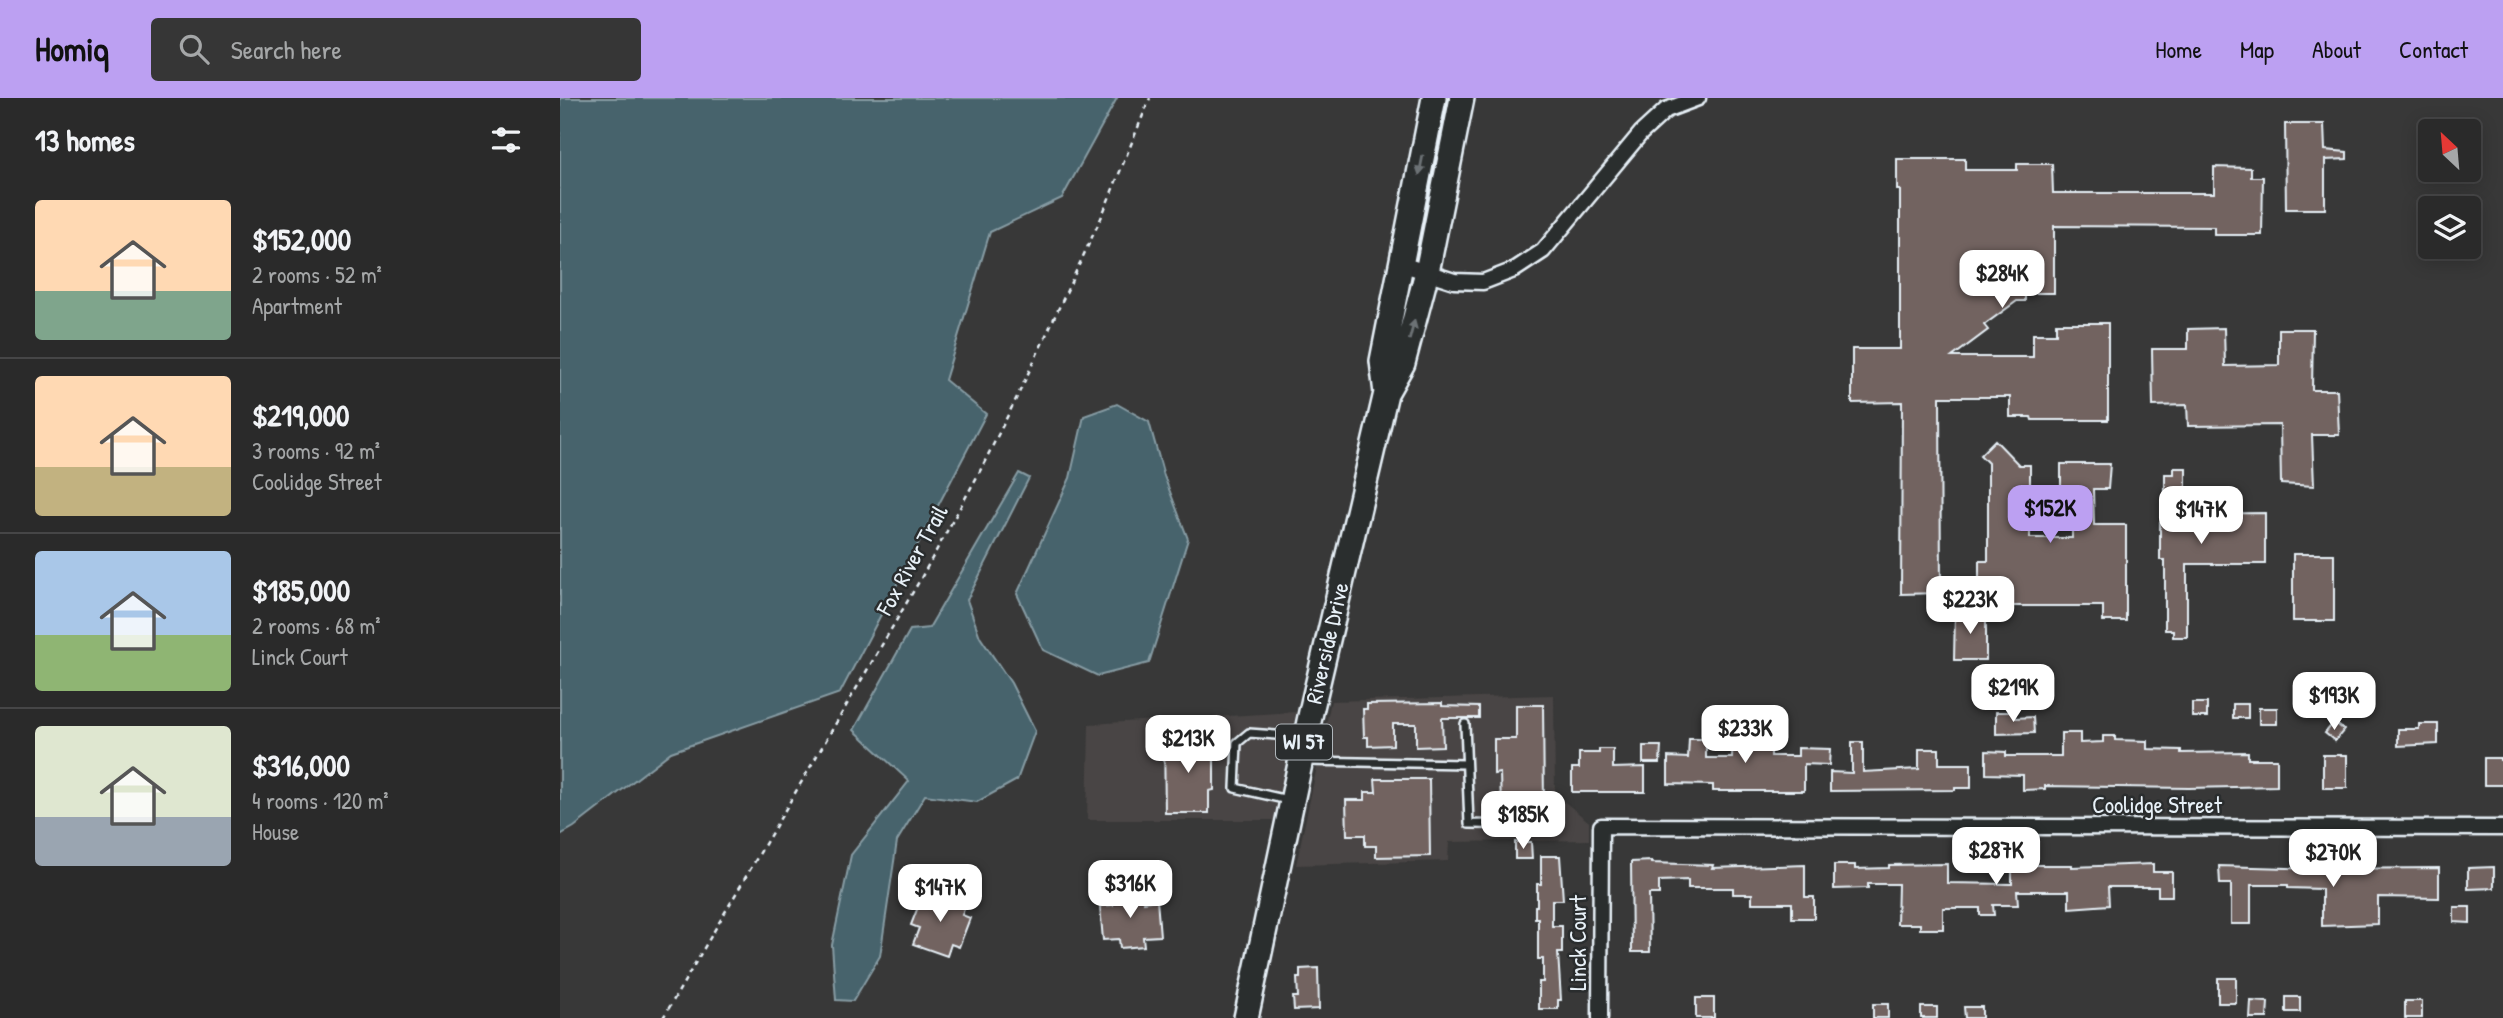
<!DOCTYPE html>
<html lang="en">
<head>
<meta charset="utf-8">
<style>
	body { margin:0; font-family:"Patrick Hand",sans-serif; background:#363636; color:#f1f3f6; height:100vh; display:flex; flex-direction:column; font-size:26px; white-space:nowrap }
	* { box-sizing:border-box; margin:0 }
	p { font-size:23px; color:#a5a7a8 }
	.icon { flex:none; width:38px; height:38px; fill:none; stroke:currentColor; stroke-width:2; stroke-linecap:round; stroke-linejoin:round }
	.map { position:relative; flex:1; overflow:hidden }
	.panel { display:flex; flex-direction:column; background:#2a2a2a; width:560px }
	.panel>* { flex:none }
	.needle { width:46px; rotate:334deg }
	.buttons { position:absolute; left:1858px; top:21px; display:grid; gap:14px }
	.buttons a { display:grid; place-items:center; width:63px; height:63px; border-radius:7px; background:#2a2a2a; box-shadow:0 4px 18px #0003,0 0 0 2px #464647; font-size:35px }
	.price { position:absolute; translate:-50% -60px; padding:0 16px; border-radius:14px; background:#fff; color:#222; font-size:23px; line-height:46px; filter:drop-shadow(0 2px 4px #0008) }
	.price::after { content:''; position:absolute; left:50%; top:42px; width:21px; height:16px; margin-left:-10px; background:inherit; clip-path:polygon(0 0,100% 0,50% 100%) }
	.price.active { background:#bca0f2; color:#111 }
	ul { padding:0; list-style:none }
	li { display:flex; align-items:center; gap:21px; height:175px; padding:0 35px }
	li+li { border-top:2px solid #464647 }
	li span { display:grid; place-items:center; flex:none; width:196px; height:140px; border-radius:7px; color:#555 }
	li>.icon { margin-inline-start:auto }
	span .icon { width:84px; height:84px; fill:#fffc; stroke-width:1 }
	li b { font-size:30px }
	h2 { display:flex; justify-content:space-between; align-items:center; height:84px; padding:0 35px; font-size:30px }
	header { display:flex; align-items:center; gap:42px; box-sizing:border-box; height:98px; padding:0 35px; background:#bca0f2; color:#111 }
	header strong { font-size:33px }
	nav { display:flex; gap:38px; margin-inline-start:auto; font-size:24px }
	.search { width:490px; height:63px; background:#363636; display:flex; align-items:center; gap:18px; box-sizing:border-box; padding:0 24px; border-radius:7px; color:#a5a7a8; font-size:26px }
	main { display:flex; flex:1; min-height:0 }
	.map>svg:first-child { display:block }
	.built { fill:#494544 }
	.water { fill:#47636c; stroke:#879ca4; stroke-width:2 }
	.building { fill:#726460; stroke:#e8f1f8; stroke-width:2 }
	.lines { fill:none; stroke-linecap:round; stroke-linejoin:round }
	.service-casing { stroke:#e8f1f8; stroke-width:12 }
	.minor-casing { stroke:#e8f1f8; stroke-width:19 }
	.primary-casing { stroke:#e8f1f8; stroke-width:28 }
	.path { stroke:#e8f1f8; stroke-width:2.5; stroke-dasharray:5 5; stroke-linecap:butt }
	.service { stroke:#2a2d2e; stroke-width:7 }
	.minor { stroke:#2a2d2e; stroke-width:14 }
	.primary { stroke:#2a2d2e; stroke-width:23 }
	.oneway { fill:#6c7275 }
	.labels { text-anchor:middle; stroke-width:5; stroke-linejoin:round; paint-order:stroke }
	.shield { fill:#2a2d2e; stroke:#afb6bb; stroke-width:2 }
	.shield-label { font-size:21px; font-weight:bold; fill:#e8f1f8 }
	.street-label { font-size:23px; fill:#e8f1f8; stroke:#2a2d2e }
</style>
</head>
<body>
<header>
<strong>Homiq</strong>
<div class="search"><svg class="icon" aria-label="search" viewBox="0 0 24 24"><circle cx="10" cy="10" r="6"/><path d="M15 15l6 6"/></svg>Search here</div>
<nav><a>Home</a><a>Map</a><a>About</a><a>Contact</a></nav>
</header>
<main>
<section class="panel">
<h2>13 homes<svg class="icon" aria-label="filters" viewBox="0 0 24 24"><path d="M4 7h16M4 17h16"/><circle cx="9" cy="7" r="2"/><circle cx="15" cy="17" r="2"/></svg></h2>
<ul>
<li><span style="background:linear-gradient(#ffd9b3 65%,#7fa58c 0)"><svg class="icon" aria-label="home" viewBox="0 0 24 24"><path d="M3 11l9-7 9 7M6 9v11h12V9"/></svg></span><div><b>$152,000</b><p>2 rooms · 52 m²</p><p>Apartment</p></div></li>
<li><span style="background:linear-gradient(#ffd9b3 65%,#c2b280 0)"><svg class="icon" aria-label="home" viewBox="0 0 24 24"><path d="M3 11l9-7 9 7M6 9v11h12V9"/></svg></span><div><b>$219,000</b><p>3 rooms · 92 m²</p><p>Coolidge Street</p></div></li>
<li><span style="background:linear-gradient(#a9c7e8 60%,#8fb573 0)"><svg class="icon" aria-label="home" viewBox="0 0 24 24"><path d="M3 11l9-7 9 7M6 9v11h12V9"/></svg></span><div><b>$185,000</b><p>2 rooms · 68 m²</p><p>Linck Court</p></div></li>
<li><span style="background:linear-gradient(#dfe7d0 65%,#9aa5b1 0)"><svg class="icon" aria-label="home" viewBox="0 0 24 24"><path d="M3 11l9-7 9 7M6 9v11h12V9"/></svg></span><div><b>$316,000</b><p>4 rooms · 120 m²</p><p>House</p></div></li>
</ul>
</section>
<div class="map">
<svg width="1943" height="920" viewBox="0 0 1943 920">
	<rect width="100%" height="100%" fill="#383838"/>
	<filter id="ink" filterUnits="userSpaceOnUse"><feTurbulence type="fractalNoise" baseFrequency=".0143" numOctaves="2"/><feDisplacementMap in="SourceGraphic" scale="14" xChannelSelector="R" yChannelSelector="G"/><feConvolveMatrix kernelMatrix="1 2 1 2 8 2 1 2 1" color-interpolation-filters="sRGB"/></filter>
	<g filter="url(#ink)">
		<path class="built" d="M994,597l1,99 34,28v18l-140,2 -1,19 -152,4 35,-164z
			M736,614l-22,108h-187l2,-96z"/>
		<path class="water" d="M0,0h557l-55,100 -72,34 -45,148 41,34 -146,279 -169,59 -97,75 -14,8z
			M557,306l32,18 15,54 24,63 -39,124 -51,13 -55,-26 -26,-56 53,-116 14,-62z
			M459,375l10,5 -62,122 13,37 31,46 24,48 -18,49 -40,22 -52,-7 -28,46 -17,115 -27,45 -17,-1 -4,-55 19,-90 58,-74 -55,-51 56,-100 19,-2z"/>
		<path class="building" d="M1725,26h39l1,26 22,2v7l-22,1v49h-39z
			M1337,61h68v11h52v-6h35l1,29h161v-26l37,1v9h12l-1,58h-48v-8l-160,-1v67h-29v8h-8l-33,24 4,5 -36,27h81v-23h23v-11h52v97h-76l-1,-3h-21v-20h-70l1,196 -40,1 1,-192 -50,1v-54h48v-159h-3z
			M1664,230l1,38 54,-1v-36h34l-1,61h25l2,45h-27l2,51 -33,-2 -1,-59 -92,1 -1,-21 -34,1 -1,-57h36v-20z
			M1435,342l24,25h11v73h42v-12h10v-36h-21v-26h49l-2,25h-15l1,36h32v96h-23v-15h-124v-45h9v-98l-8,-8z
			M1614,370h12v46l79,-1v51h-78v73h-14v-7h-8v-70h-5v-38h5v-48h9z
			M1733,456h41v67h-41z
			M1395,513h31v49h-32z
			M882,605v3l37,1v11h-37l1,28 -27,1v-23h-23v21l-25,1v-9h-4l-1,-28h4v-5z
			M1632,605h15v14h-15z
			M1673,606h15v14h-15z
			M956,607h27l1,101h-43l-1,-33 -6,1v-35h22z
			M1699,610h18v16h-18z
			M1436,614h19v6l18,-1 1,16 -38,1z
			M1774,624l10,8 -9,11 -10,-8z
			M1192,625h16v19h3v14h27v-8l32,1 -1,16 -25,-1v27h-91v-6l-45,-1v-27l20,1 1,-19h17v19h26l1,-27h19z
			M1859,626h19v20l-40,2v-17h21z
			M1501,635h19v10l23,-1v-6h12v4l32,1v8l34,1v3l67,-1v7h29v27l-88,2 -144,-2v3l-22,1v-15l-37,-1v-23l20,1v4h55z
			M604,638h43l1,23h6v31l-5,1v22h-44z
			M1292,644h11v30l56,-3v-20h20v15h32v24h-16v2l-125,1v-19l22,1z
			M1083,648h18l-1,17h-17z
			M1039,651h14v19l32,-1v25h-73v-24h7v-15h20z
			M1763,657h24v33h-24z
			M1924,660h16v2h3v25h-19z
			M815,681h54l1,77 -54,1v-11h-11v-11h-18l-1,-35h19v-8h11z
			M955,744h16l1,17h-17z
			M981,758h19l3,44h-11v26h10v27h-4l3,47h-3v9h-19v-27h4v-23h-5v-41h-3v-12h2v-22h4z
			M1091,763v2l62,2 -1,3 93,-3v32h9v21h-22v-15h-40v-9h-19v-6h-45v-8l-29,1v13h-10l1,58h-18l-1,-90z
			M1387,766v19l65,1v-16h5v-3h55v2l81,-3v8h19v24h-14v-9h-50l1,18 -40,3v-17h-52l1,14h-25l1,10h-14v-7h-37v21h-23v-5h-23l1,-40h-30v4l-34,1v-24h21v4l34,-1v-3z
			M1659,768l98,3 122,-1v30l-61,-1v27l-56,2v-37l-34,-1v-3h-37v39h-20v-40h-11z
			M1934,769v21l-26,1v-21z
			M374,793l32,12 -4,12 8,3 -11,29 -8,-3 -4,12 -34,-12 6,-16 -8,-3 9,-23 8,4z
			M583,795l1,9 13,-2 3,36 -17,1 1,9 -24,2 -1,-9 -16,1 -3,-34 13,-1 -1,-9z
			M1894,809h16v16l-16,-1z
			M758,870l1,41 -25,1 -1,-13h5l-1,-19h3v-9z
			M1658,880h18v25h-18z
			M1726,899h14v15h-14z
			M1136,900h18v20h-18z
			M1691,903l17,1 -1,16h-17z
			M1845,903h17v17h-17z
			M1313,906h15v14h-15z
			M1361,909h16v11h-16z
			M1404,909h18v11h-17z"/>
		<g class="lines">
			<g class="service-casing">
				<path id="service" d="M905,626l4,100 81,1
					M745,663l160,3
					M728,702l-53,-12 2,-45 12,-10 55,4"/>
			</g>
			<g class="minor-casing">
				<path id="minor" d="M841,166l53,17 29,1 31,-12 29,-19 98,-118 25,-23 32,-12
					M1040,920l1,-192 902,2"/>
			</g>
			<g class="primary-casing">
				<path id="primary" d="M826,295l-4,-32 52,-263
					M686,920l65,-306 75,-319 17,-30 24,-91 35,-174"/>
			</g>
			<path class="path" d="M103,920l257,-438 58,-105 40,-80 83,-177 49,-120"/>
			<use href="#service" class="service"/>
			<use href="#minor" class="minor"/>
			<use href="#primary" class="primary"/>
		</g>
		<defs><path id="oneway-solid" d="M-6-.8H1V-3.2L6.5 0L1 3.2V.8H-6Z" transform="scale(1.75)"/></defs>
		<g class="oneway">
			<use href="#oneway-solid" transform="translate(861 67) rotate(101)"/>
			<use href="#oneway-solid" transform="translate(852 232) rotate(-75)"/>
		</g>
	</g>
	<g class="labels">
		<rect class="shield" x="716" y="626.5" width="56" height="35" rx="5"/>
		<g class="shield-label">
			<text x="744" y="651">WI 57</text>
		</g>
		<g class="street-label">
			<text transform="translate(352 462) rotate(-61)" y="8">Fox River Trail</text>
			<text transform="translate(767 545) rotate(-77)" y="8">Riverside Drive</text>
			<text x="1597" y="715">Coolidge Street</text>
			<text transform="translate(1018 845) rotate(-90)" y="8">Linck Court</text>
		</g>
	</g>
</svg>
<div class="buttons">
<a><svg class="needle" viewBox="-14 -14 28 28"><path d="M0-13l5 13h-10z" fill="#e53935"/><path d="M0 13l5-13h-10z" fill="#a5a7a8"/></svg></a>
<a><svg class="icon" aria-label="layers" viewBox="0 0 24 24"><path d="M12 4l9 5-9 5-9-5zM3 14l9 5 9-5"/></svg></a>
</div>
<b class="price" style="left:1442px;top:212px">$284K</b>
<b class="price active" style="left:1490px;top:447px">$152K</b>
<b class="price" style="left:1641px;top:448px">$147K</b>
<b class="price" style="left:1410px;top:538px">$223K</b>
<b class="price" style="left:1453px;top:626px">$219K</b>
<b class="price" style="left:1774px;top:634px">$193K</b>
<b class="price" style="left:1185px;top:667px">$233K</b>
<b class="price" style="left:628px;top:677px">$213K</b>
<b class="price" style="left:963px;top:753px">$185K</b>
<b class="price" style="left:1436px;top:789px">$287K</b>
<b class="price" style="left:1773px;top:791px">$270K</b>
<b class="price" style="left:570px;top:822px">$316K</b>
<b class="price" style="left:380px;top:826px">$147K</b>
</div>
</main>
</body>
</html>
